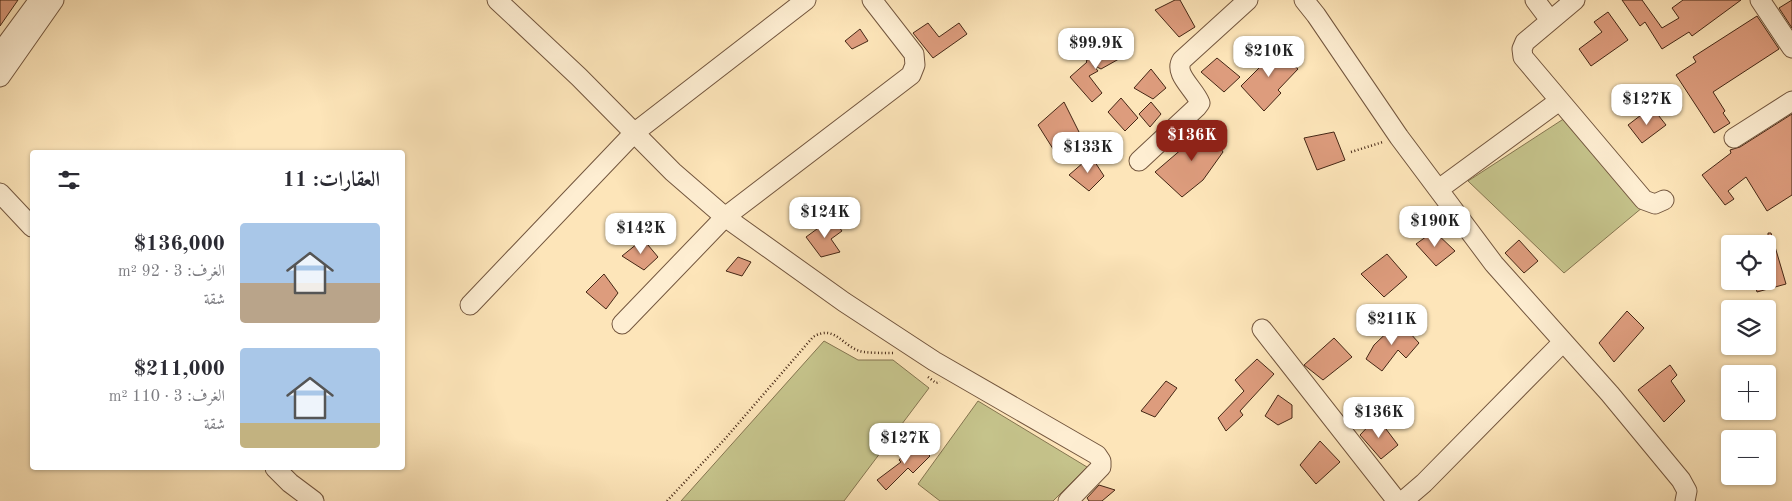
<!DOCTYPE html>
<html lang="ar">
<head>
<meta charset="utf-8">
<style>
	body { margin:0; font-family:"Old Standard TT",Amiri,serif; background:#f2f2f3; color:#2b2b33; direction:rtl; height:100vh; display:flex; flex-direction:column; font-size:19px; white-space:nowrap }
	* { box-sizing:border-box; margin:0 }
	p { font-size:16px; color:#7c7c81 }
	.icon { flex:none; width:28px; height:28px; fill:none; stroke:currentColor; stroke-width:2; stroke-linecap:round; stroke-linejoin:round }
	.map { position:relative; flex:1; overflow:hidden; direction:ltr }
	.sheet { position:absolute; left:30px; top:150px; width:375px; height:320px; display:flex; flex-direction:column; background:#fff; border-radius:5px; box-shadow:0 1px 4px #0004; direction:rtl }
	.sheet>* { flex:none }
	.buttons { position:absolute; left:1721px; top:235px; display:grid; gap:10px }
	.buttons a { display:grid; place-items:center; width:55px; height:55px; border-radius:5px; background:#fff; box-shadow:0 1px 4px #0004; font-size:25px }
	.price { position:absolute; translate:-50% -42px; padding:0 11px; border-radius:10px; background:#fff; color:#222; font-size:16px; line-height:32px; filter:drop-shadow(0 1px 2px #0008) }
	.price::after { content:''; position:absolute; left:50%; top:30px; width:15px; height:11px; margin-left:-8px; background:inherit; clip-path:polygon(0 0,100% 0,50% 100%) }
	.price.selected { background:#8f2418; color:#fff }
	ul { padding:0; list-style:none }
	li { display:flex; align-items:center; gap:15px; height:125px; padding:0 25px }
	li span { display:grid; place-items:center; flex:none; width:140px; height:100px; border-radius:5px; color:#555 }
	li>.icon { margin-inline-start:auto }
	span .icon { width:60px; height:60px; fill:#fffc; stroke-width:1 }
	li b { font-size:21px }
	h2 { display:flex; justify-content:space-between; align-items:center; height:60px; padding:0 25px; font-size:21px }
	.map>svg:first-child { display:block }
	.green { fill:#c5c38b; stroke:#857550 }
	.building { fill:#dd9c7d; stroke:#452715 }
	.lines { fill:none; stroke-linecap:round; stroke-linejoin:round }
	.minor-casing { stroke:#73563e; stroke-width:21 }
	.path { stroke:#452715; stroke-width:2.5; stroke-dasharray:1 2.5; stroke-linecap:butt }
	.minor { stroke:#feeed2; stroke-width:19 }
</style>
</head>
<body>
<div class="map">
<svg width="1792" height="501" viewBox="0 0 1792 501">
	<rect width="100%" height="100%" fill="#fde5b9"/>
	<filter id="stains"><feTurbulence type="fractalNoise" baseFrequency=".004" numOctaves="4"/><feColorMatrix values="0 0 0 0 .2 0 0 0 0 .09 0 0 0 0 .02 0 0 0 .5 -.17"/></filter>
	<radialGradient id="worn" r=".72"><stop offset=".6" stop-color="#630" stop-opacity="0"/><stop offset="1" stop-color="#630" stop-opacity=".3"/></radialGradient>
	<path class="green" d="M1565,118l78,89 -79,66 -96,-92z
		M824,341l34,19h35l36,28 -85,113h-163z
		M978,401l109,66 -34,34h-113l-22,-17z"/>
	<path class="building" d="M0,0h18l-18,26z
		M1175,0h5l15,27 -16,10 -24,-27z
		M1622,0h20l20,28 17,-10 -7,-10 11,-8h58l-49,36 -3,-4 -27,17 -17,-27 -5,4z
		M1792,0v28l-13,-20z
		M1608,12l20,28 -37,26 -12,-17 23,-17 -8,-10z
		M1757,16l22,33 -66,43 12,19 -2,2 7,10 -16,10 -38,-58 20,-13 -3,-5z
		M928,23l11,14 20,-14 8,11 -34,24 -20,-25z
		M860,29l8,12 -16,8 -7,-8z
		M1112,42l14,13 -25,14 -8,-4 5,6 -9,5 13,17 -10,9 -22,-25 17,-15 -1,-1z
		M1271,46l27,23 -20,21 3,3 -17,18 -23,-25 22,-22 -6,-5z
		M1217,58l23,19 -16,15 -23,-20z
		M1151,69l15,19 -13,11 -19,-11z
		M1121,98l17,20 -13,13 -17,-19z
		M1064,102l16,32 -25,18 -17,-27z
		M1151,102l10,12 -11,13 -11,-13z
		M1655,111l11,14 -24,18 -14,-18 17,-13 3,3z
		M1792,114v81l-25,16 -21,-34 -18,14 6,8 -9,6 -23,-30 29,-22 -1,-3 10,-3z
		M1204,123l19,29 -20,28 -21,17 -27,-25 35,-30 -2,-2z
		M1334,132l11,28 -28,10 -13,-32z
		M1091,156l13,20 -15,15 -20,-16z
		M832,218l10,13 -11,8 9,13 -19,5 -15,-20z
		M1434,231l21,20 -19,15 -20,-22z
		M1768,233h3l15,51 -29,8 -3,-11h14z
		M643,239l15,18 -14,13 -22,-14z
		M1519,240l19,21 -14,12 -19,-20z
		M1387,254l20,23 -23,20 -23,-23z
		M738,257l13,5 -9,14 -16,-5z
		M604,274l14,19 -12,16 -20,-17z
		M1627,311l17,17 -30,34 -15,-19z
		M1399,321l20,22 -13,15 -8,-8 -16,21 -16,-12 8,-14z
		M1334,338l18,19 -29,23 -19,-15z
		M1257,359l17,15 -34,37 3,4 -17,16 -8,-13 26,-27 -9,-11z
		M1670,365l7,10 -6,6 14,20 -21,21 -26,-32z
		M1166,381l11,7 -22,29 -14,-6z
		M1278,395l14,10v13l-14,7 -13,-9z
		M1377,417l21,28 -17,14 -21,-24z
		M915,441l15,15 -17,17 -5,-5 -22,22 -9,-10 24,-18 -2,-2z
		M1320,441l20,21 -24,22 -16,-19z
		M1099,485l16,5 -13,11h-13l-2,-3z"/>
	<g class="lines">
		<g class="minor-casing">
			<path id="minor" d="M497,0l82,77 94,95 52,45 119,85 90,59 163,94 4,6v6l-33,34
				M1304,0l12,15 83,122 95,127 116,130 71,86 6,11 -2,10
				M1535,0l15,20
				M1575,0l-50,42 -3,7 1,8 121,143 11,4 9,-4
				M1760,0l32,48
				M0,53l39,-53
				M0,77l54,-77
				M1734,138l58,-37
				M1139,161l58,-54 3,-4c-5,-14 -27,-29 -18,-43l66,-60
				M1439,189l120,-88
				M0,193l32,34
				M470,305l164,-172 172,-133
				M622,324l103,-107 186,-142 4,-10 -1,-11 -42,-54
				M1262,329l135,172
				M275,468l15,15 24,18
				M1403,501l21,-18 139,-141"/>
		</g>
		<path class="path" d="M1351,152l32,-10
			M928,377l8,6 4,-1
			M667,501l57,-61 89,-103c23,-14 30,12 51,15 9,1 19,1 29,1"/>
		<use href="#minor" class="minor"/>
	</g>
	<rect width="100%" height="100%" filter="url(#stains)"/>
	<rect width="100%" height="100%" fill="url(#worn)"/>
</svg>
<div class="buttons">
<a><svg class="icon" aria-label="locate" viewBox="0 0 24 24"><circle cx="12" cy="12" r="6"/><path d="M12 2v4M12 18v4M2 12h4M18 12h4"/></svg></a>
<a><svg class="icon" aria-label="layers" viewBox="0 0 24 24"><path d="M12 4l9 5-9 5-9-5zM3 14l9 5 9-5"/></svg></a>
<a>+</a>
<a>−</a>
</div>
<b class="price" style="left:1096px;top:70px">$99.9K</b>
<b class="price" style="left:1269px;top:78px">$210K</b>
<b class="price" style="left:1647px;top:126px">$127K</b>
<b class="price selected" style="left:1192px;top:162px">$136K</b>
<b class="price" style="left:1088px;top:174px">$133K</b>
<b class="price" style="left:825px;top:239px">$124K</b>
<b class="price" style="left:1435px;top:248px">$190K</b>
<b class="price" style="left:641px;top:255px">$142K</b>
<b class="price" style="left:1392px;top:346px">$211K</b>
<b class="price" style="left:1379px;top:439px">$136K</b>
<b class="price" style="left:905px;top:465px">$127K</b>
<section class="sheet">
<h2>العقارات: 11<svg class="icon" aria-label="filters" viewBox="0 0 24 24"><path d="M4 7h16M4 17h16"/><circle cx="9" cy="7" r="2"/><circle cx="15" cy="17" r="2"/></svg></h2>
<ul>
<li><span style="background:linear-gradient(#a9c7e8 60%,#b9a48a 0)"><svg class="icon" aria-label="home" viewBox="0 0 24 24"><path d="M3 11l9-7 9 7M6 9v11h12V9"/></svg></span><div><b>$136,000</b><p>الغرف: 3 · 92 m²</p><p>شقة</p></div></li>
<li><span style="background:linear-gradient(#a9c7e8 75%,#c2b280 0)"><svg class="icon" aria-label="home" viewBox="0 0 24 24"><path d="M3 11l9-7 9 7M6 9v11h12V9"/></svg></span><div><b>$211,000</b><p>الغرف: 3 · 110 m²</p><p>شقة</p></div></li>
</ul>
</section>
</div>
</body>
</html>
